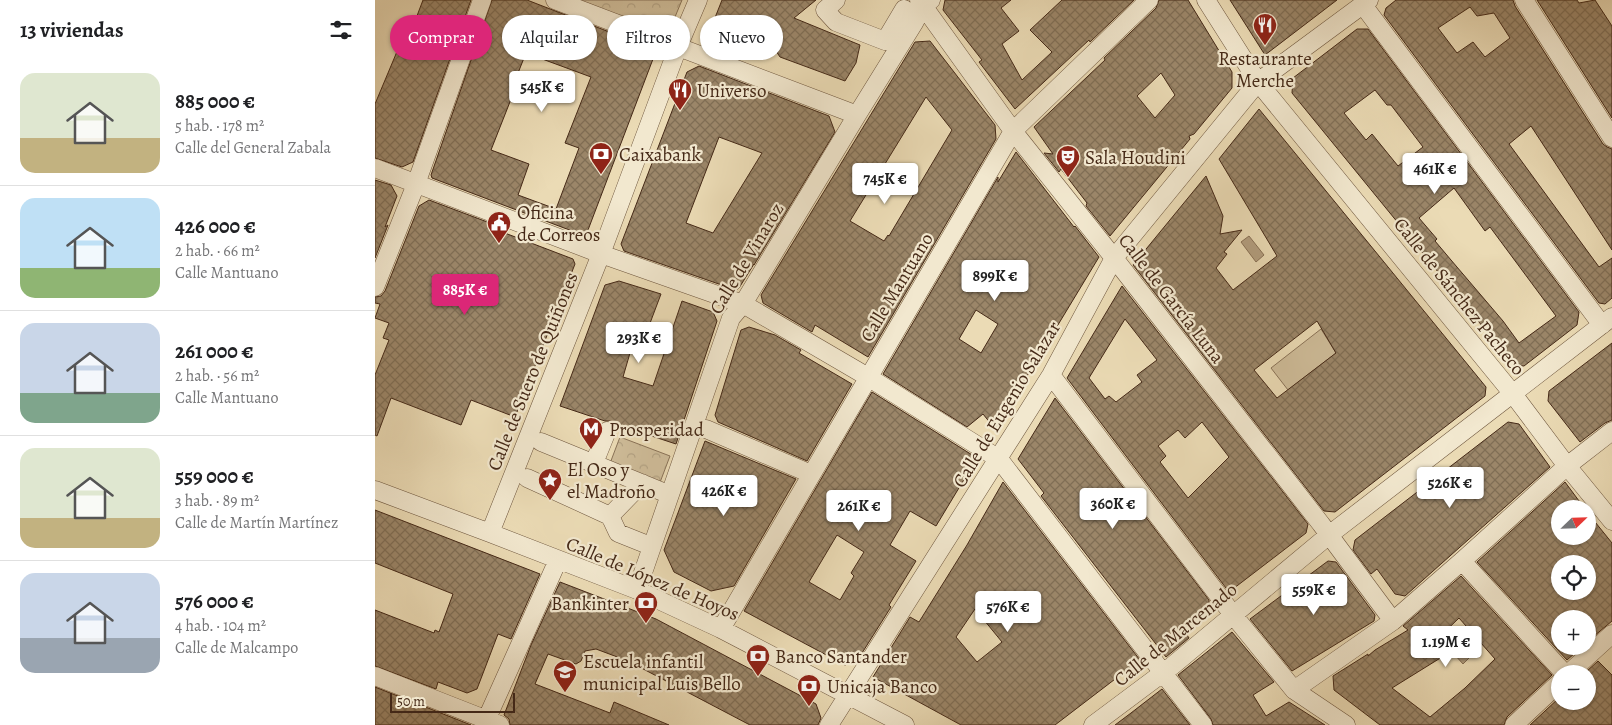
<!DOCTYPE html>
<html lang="es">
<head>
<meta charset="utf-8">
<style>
	body { margin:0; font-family:Alegreya,serif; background:#f2f2f2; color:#202124; height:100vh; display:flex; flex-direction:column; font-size:19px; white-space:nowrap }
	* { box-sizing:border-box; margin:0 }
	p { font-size:16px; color:#757577 }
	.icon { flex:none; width:28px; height:28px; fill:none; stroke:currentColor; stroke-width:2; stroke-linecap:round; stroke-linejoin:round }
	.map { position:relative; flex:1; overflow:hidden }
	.sheet { display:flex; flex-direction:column; background:#fff; width:375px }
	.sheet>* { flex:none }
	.hud { position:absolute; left:15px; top:15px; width:475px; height:45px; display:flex; gap:10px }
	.needle { width:32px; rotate:67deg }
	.controls { position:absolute; left:1176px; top:500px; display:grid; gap:10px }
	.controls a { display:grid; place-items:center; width:45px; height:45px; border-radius:50%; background:#fff; box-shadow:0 1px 4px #0004; font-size:25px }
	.scale { position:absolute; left:15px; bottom:12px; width:125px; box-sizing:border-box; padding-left:5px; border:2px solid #452917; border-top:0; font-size:14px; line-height:18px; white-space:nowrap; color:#452917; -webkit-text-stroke:4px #f2e8cf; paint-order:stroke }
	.price { position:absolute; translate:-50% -42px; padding:0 11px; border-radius:5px; background:#fff; color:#222; font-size:16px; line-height:32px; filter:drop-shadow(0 1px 2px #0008) }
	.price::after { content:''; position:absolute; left:50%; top:30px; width:15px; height:11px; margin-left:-8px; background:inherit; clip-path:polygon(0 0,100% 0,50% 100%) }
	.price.on { background:#db2777; color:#fff }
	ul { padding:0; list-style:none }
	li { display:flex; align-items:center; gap:15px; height:125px; padding:0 20px }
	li+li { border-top:1px solid #e0e0e0 }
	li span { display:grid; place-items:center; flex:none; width:140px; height:100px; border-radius:15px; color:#555 }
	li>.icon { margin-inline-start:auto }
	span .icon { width:60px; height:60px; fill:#fffc; stroke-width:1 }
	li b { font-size:21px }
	h2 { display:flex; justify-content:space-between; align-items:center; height:60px; padding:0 20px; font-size:21px }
	.tag { padding:0 18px; border-radius:22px; background:#fff; box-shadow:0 1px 4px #0004; font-size:18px; line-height:45px }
	.tag.on { background:#db2777; color:#fff }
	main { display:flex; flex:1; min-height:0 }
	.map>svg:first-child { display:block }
	.grass { fill:#cfbd9a; stroke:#8a7358 }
	.park { fill:url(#park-crowns); stroke:#8a7358 }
	.water { fill:#b39e7f; stroke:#876f55 }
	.building { fill:url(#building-cross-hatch); stroke:#452917; fill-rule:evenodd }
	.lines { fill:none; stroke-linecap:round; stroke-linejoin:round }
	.minor-casing { stroke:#6e563e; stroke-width:19 }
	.minor { stroke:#f2e8cf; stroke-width:18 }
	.labels { text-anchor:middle; stroke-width:4.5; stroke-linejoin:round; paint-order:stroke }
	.poi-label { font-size:19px; fill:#452917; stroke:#f2e8cf; text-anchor:start }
	.street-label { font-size:19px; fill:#452917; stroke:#f2e8cf }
</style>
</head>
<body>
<main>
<section class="sheet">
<h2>13 viviendas<svg class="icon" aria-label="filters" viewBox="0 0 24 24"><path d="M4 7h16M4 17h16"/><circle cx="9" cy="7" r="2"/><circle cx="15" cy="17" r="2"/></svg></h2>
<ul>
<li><span style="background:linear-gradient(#dfe7d0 65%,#c2b280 0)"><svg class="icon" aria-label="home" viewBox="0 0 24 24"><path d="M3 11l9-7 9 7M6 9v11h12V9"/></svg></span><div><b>885 000 €</b><p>5 hab. · 178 m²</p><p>Calle del General Zabala</p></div></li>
<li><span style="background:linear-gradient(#bfe0f5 70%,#8fb573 0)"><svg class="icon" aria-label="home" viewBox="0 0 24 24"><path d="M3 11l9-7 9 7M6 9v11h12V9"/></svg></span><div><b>426 000 €</b><p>2 hab. · 66 m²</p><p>Calle Mantuano</p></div></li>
<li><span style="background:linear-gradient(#c9d6e8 70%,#7fa58c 0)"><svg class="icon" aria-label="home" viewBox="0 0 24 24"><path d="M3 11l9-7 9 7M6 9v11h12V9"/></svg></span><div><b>261 000 €</b><p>2 hab. · 56 m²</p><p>Calle Mantuano</p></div></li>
<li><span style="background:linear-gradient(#dfe7d0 70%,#c2b280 0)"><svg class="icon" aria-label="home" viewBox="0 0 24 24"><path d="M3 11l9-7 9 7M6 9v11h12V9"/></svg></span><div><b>559 000 €</b><p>3 hab. · 89 m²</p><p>Calle de Martín Martínez</p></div></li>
<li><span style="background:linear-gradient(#c9d6e8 65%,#9aa5b1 0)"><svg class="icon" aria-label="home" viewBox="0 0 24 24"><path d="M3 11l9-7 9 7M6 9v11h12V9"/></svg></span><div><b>576 000 €</b><p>4 hab. · 104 m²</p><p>Calle de Malcampo</p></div></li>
</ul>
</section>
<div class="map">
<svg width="1237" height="725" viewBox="0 0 1237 725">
	<defs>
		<pattern id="park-crowns" width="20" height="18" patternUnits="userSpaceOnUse" patternTransform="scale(1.25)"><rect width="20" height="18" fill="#cfbd9a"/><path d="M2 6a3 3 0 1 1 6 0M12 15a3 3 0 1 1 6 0" fill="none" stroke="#b3a284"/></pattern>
		<pattern id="building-cross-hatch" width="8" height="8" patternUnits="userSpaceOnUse" patternTransform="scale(1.25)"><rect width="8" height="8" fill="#9b8669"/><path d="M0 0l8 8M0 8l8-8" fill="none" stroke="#806e55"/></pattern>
	</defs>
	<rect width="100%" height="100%" fill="#ebdbb5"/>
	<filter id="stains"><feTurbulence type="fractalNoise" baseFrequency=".004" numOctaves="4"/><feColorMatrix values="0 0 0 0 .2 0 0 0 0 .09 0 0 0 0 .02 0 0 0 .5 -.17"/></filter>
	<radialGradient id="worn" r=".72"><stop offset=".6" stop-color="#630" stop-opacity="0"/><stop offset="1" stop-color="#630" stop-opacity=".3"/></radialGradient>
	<path class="grass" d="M946,329l15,24 -48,37 -17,-22z"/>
	<path class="park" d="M204,0h103l-14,34z
		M245,437l50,19 -11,29 -50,-19z"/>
	<path class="water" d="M874,236l15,19 -8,7 -15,-20z
		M1080,637l17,18 -9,9 -17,-19z"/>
	<path class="building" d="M48,0h48l-58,162 -11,5 -27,-9v-54l26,-62 2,1 3,-7 3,1z
		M117,0h35l121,47 5,12 -65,171 -8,4 -148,-56 -1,-3zM151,53l65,24 -26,66 14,5 -23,61 -38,-14 11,-31 -38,-14 26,-66 -3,-1z
		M347,0h94l-22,18 66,27 -4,18 -11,18 -65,-24 -10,-15 -11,7 -27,-10 -7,4 -10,-5 -6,-5z
		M570,0h66l-10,8 18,23 -17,13 20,36 30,-28 -22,-22 32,-30h72l-44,42 -1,-2 -74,69 -36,-47 3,-2 -39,-50z
		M784,0h29l44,72v16l-38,46 -5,2 1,3 -80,97 -24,-30 1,-3 -26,-34 -2,3 -15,-19 9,1 -19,-27 71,-67 -1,-2 52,-50zM786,73l14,22 -20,23 -18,-22z
		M855,0h107l-72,55z
		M1021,0h117l2,6 88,138 4,3 5,2v101l-81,-124 -22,18 90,123 13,-9v40l-7,6 -6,-1 -215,-288 2,-7zM1095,7l7,9 17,-3 16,25 -25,19 -12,-15 -16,11 -19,-25z
		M1162,0h40l2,3 16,-3 17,26v92z
		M982,29h11l211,283 -2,13 -53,41 -10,-1 -222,-272 1,-15zM1000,90l12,15h4l32,42 -25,19 -26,-32 -6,6 -22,-27zM1079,188l31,43 5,-4 66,89 -37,27 -16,-22 -52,-61 -16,-19 2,-2 -18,-21z
		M555,41l65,84 1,14 -128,218 -53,-32 -3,7 -49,-29 -2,-8 154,-253zM551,97l26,33 -63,106 -1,-1 -4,6 -34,-20z
		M324,66l130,50 6,16 -81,133v-1l-15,24 -3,2 -112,-39 -3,-7 66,-172zM344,137l43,16 -49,80 -27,-10z
		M884,109l227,278 -1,9 -150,116 -11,-1 -191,-246 73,-89 17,40 -3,18 22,-4 -18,22 3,2 -11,14 17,22 44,-34 -58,-97zM942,321l19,32 -59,45 -23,-28z
		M641,152l58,75 1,-1 24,31 -104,172 -12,-15 -16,13 -84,-53 115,-197v5zM601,310l22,14 -17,29 -22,-14z
		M0,180l16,5 6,11 -12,31 3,-2 -13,33z
		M54,200l61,23 -1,4 84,32 2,5 -60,153 -44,-17 -10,25 -70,-27 -14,38 -2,-1v-60l14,-35 -6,-2 6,-15 -14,-5 5,-14 -5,-1v-6l6,-1 4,-5 34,-85z
		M244,281l42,13 -23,61 -8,-2 -7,24 30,9 29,-85 31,11 4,9 -41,123 -61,-20 -4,-3h-6l-45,-15 45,-121z
		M747,286l186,238 -2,9 -77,59 -162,-214zM750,319l32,41 -20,15 5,7 -26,20 -7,-6 -4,3 -16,-21zM827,422l27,35 -41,41 -28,-36 6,-6 -8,-10 20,-16 7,8z
		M374,327l26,8 26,15 -2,3 53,31 -45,77 -89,-39 -3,-7 26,-85z
		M1237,343v77l-7,3 -25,19 -32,-41 1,-10z
		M497,392l105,66 -41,68 -26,-15 -20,34 26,16 -27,44 2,2 -34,54 -12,4 -101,-54zM462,535l27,17 -13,21 3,3 -14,24 -31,-18z
		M680,398l154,202v10l-26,19 6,9 -23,19 -125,-161 3,-3 -26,-34z
		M1133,422l11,2 31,43 -145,129 -10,-2 -18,-25 -6,5 -18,-24 2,-10z
		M330,441l91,38 -62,107 -23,5 -37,-19 -10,-22z
		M628,482l137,178 -85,65h-94l-88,-48 37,-60 9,5 48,-77zM600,609l27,33 -25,20 -21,-25z
		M1190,482l20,27h-25v27h27v-24l25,31v78l-25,21v-23h-27v27h23l-16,14 -90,-98zM1185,564h27v27h-27z
		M0,510l165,64 -29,65 -13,-5 -21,55 -10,4 -29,-11 -2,7 -61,-23v-56l59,23 1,-3 4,2 14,-38 -78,-31z
		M953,561l8,1 39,53 -1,6 -82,50 -42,-52z
		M1086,576l91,99 -45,42 -3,8h-124l-46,-35 -1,-14 35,-22v2l7,-6 33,-20 -5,-4zM1084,618l36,41 -30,29 -35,29 -38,-29 50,-31 -13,-10z
		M185,582l96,37 160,85 5,14 -3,7h-68l-122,-64 -32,-12 -11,2 -4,10 -5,3 -28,-10 -13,30 75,29 4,-11 55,23h-159l-1,-6 -5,-4 27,-70z
		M857,632l42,50 -21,13 13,21 23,-14 36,23h-112l-2,-6 -33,-44z
		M1223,661l14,14v50h-82l30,-28v4h27v-30z
		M0,687l96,38h-96z
		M787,689l28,36h-75l16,-12z"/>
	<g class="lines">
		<g class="minor-casing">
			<path id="minor" d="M180,0l302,115
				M461,0l-11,10 11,12 49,19 19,-32 2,3
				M544,0l94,131 101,127 207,266 72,97
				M831,0l52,82 255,312 54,72 45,55
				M1149,0l88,138
				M988,5l239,320
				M0,168l226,86 142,50 125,73 131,82 204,266
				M0,287l41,-103 66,-184
				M676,375l183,241 60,74 52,35
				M331,429l105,45
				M166,442l122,50
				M219,463l13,-32
				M152,478l83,38 8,17 25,10
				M0,490l115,43 147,57 84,39 184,96
				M235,516l32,-33
				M115,533l111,-279 77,-207 20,-47
				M1087,561l103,113
				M262,590l94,-272 12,-14 114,-189 57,-92 9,-17 8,-6
				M346,629l292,-498 136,-131
				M1193,674l44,-40
				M0,676l125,49
				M919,690l99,-69 69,-60 105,-95 45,-35
				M109,725l74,-165
				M454,725l222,-350 63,-117 144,-176 111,-82
				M718,725l79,-59 157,-131 283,-218
				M1139,725l46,-43"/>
		</g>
		<use href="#minor" class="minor"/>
	</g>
	<defs>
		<g id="restaurant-pin" transform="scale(1.25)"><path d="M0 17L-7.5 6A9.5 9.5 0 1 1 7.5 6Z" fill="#8f2418" stroke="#f2e8cf"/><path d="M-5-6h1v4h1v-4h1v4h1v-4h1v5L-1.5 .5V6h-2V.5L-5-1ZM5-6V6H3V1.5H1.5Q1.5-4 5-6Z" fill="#fff"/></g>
		<g id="bank-pin" transform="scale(1.25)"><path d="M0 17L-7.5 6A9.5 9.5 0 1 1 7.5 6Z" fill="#8f2418" stroke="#f2e8cf"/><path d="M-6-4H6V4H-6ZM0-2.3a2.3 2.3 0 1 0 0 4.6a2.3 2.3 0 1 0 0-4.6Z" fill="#fff"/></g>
		<g id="theatre-pin" transform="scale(1.25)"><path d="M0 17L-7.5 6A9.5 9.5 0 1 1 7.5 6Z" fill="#8f2418" stroke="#f2e8cf"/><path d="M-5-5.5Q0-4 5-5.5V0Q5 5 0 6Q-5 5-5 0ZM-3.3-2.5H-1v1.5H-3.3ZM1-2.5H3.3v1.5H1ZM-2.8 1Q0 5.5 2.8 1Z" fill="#fff"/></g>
		<g id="civic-pin" transform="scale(1.25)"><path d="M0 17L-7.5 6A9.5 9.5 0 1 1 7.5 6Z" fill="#8f2418" stroke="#f2e8cf"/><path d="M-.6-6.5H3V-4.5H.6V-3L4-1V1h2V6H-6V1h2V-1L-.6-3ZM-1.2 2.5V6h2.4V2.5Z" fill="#fff"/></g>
		<g id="metro-pin" transform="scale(1.25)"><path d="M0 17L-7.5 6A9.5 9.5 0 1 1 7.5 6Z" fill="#8f2418" stroke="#f2e8cf"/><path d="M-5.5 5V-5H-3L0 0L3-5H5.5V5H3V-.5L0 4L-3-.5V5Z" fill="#fff"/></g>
		<g id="sight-pin" transform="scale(1.25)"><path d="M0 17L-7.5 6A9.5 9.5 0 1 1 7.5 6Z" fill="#8f2418" stroke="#f2e8cf"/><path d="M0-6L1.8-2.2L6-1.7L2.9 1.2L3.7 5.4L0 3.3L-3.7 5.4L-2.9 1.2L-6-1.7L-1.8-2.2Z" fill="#fff"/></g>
		<g id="school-pin" transform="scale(1.25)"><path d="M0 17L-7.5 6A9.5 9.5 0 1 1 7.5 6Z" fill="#8f2418" stroke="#f2e8cf"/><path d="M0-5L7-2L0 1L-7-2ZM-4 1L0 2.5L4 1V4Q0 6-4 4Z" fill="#fff"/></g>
	</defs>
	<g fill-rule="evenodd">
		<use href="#restaurant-pin" x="890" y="25"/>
		<use href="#restaurant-pin" x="305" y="90"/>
		<use href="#bank-pin" x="226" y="154"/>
		<use href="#theatre-pin" x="693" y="157"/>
		<use href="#civic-pin" x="124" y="223"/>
		<use href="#metro-pin" x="216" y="429"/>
		<use href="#sight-pin" x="175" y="480"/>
		<use href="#bank-pin" x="271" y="603"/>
		<use href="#bank-pin" x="383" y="656"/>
		<use href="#school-pin" x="190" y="672"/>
		<use href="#bank-pin" x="434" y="686"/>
	</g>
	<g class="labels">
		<g class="poi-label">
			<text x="890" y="65" text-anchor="middle">Restaurante<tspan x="890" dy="22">Merche</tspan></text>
			<text x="322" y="97">Universo</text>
			<text x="244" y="161">Caixabank</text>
			<text x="710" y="164">Sala Houdini</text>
			<text x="142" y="219">Oficina<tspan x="142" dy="22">de Correos</tspan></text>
			<text x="234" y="436">Prosperidad</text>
			<text x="192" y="476">El Oso y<tspan x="192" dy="22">el Madroño</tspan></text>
			<text x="254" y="610" text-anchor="end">Bankinter</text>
			<text x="400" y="663">Banco Santander</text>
			<text x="208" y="668">Escuela infantil<tspan x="208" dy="22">municipal Luis Bello</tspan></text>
			<text x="452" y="693">Unicaja Banco</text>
		</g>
		<g class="street-label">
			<text transform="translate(371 258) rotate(-59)" y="7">Calle de Vinaroz</text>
			<text transform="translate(521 287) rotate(-59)" y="7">Calle Mantuano</text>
			<text transform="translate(1085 296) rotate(51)" y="7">Calle de Sánchez Pacheco</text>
			<text transform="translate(797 298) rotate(52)" y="7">Calle de García Luna</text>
			<text transform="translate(157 371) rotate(-68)" y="7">Calle de Suero de Quiñones</text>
			<text transform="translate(631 404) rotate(-59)" y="7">Calle de Eugenio Salazar</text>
			<text transform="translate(278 578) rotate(23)" y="7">Calle de López de Hoyos</text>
			<text transform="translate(800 634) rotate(-39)" y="7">Calle de Marcenado</text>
		</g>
	</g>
	<rect width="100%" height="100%" filter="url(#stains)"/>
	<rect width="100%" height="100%" fill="url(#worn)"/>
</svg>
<div class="controls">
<a><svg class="needle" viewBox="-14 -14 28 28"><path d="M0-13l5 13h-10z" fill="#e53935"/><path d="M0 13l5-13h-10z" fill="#757577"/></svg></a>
<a><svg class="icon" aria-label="locate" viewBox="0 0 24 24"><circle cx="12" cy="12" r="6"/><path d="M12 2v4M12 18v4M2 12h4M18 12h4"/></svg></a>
<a>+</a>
<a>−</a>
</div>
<div class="scale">50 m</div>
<b class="price" style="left:167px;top:113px">545K €</b>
<b class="price" style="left:1060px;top:195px">461K €</b>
<b class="price" style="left:510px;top:205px">745K €</b>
<b class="price" style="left:620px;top:302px">899K €</b>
<b class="price on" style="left:90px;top:316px">885K €</b>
<b class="price" style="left:264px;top:364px">293K €</b>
<b class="price" style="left:1075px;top:509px">526K €</b>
<b class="price" style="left:349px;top:517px">426K €</b>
<b class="price" style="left:738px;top:530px">360K €</b>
<b class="price" style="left:484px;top:532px">261K €</b>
<b class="price" style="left:939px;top:616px">559K €</b>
<b class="price" style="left:633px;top:633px">576K €</b>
<b class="price" style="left:1071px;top:668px">1.19M €</b>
<div class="hud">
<a class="tag on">Comprar</a>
<a class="tag">Alquilar</a>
<a class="tag">Filtros</a>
<a class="tag">Nuevo</a>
</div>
</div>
</main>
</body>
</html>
